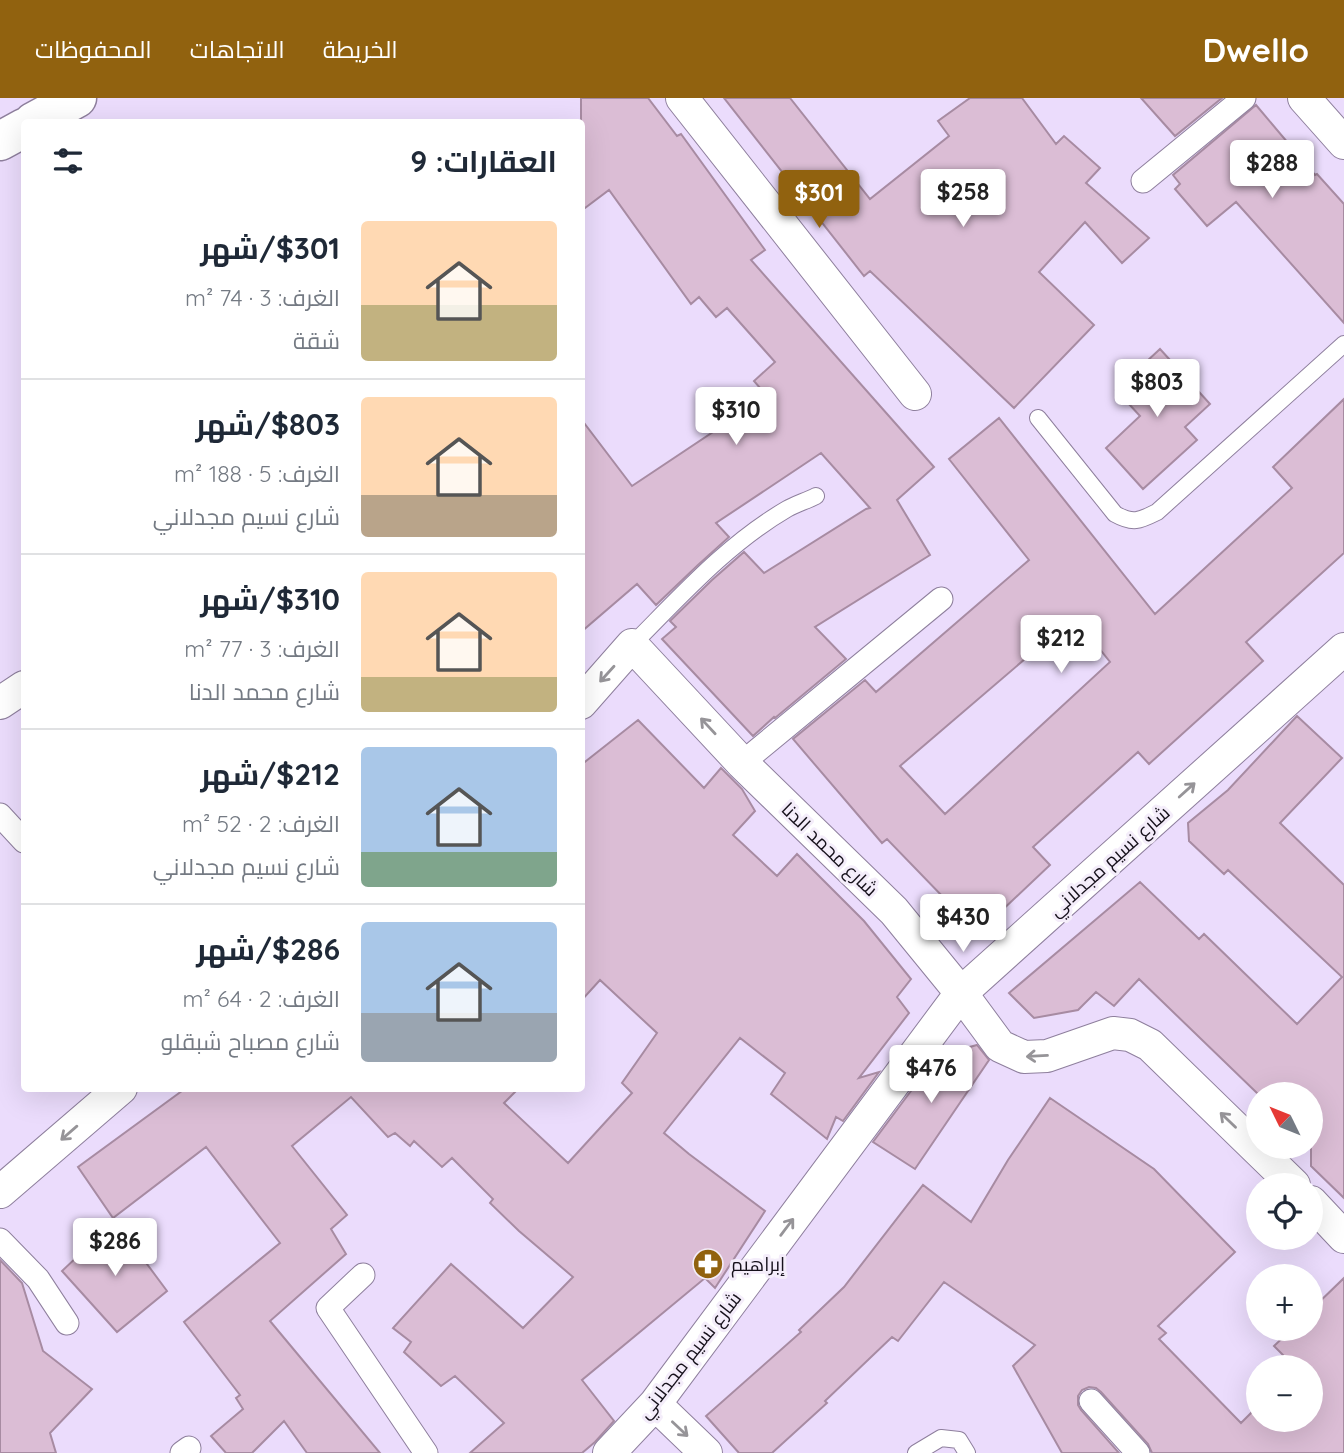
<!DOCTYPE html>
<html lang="ar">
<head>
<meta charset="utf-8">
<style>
	body { margin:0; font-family:Quicksand,Cairo,sans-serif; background:#f6f6f7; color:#1f2937; direction:rtl; height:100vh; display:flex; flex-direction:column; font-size:26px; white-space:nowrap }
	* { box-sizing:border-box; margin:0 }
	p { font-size:23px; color:#747a83 }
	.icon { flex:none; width:38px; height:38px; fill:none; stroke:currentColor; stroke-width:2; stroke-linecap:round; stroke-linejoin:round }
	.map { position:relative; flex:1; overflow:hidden; direction:ltr }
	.sheet { position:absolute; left:21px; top:21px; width:564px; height:973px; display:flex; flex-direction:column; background:#fff; border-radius:7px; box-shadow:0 7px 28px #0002; direction:rtl }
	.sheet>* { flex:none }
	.needle { width:46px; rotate:313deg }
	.tools { position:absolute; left:1246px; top:984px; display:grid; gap:14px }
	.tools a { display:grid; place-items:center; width:77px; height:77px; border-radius:50%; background:#fff; box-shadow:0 7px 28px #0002; font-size:35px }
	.price { position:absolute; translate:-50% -60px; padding:0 16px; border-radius:7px; background:#fff; color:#222; font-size:23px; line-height:46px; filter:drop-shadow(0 2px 4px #0008) }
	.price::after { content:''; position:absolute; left:50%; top:42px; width:21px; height:16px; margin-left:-10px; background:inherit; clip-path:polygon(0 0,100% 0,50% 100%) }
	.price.selected { background:#91620f; color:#fff }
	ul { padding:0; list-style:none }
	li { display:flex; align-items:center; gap:21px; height:175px; padding:0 28px }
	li+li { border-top:2px solid #e0e1e3 }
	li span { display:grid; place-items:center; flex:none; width:196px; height:140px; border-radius:7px; color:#555 }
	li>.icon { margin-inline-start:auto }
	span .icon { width:84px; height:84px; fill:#fffc; stroke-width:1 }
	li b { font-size:30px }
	h2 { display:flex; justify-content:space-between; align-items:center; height:84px; padding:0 28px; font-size:30px }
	header { display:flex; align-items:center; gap:42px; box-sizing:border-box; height:98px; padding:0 35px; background:#91620f; color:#fff }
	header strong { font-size:33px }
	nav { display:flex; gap:38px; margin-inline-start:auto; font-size:24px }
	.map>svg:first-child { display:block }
	.building { fill:#dbbdd5; stroke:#a78ba2; stroke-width:2; fill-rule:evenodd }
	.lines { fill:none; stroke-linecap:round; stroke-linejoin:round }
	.service-casing { stroke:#8e7f9d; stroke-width:18 }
	.pedestrian-casing { stroke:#8e7f9d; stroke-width:25 }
	.minor-casing { stroke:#8e7f9d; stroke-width:34 }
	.tertiary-casing { stroke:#8e7f9d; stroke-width:41 }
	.service { stroke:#fff; stroke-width:16 }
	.pedestrian { stroke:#fff; stroke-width:23 }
	.minor { stroke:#fff; stroke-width:32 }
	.tertiary { stroke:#fff; stroke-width:38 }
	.oneway { stroke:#969498 }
	.labels { text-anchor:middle; stroke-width:6; stroke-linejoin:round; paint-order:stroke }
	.street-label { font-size:19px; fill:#16111b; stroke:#f4edfa }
	.poi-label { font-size:19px; fill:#16111b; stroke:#f4edfa; text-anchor:start }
</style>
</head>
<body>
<header>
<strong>Dwello</strong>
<nav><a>الخريطة</a><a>الاتجاهات</a><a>المحفوظات</a></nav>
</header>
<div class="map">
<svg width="1344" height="1355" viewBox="0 0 1344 1355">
	<rect width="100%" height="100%" fill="#ebdcfc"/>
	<path class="building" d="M581,0h67l29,38 4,-2 84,116 -14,10 183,207 -37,33 33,55 -115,72 31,32 -71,59 -1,-1 -21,19 -91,-97 14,-12 -6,-6 42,-41 32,-28 20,21 102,-64 4,-1 -49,-55 -105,70 13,14 -31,28 -42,40 -19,-21 -56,48v-213l51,67 135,-90 -13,-15 21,-19 -48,-54 -11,9 -17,-20 -8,7 -82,-114 -28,21z
		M724,0h66l80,101 79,-63 -11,-15 32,-23h52l34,46 8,-8 36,32 -14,15 63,55 -27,25 -37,-41 -46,50 55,53 -80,83 -144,-137 -6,5z
		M1141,0h81l-47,38z
		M1256,7l59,70 2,-1 27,30v119l-108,-121 -29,24 -32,-37 5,-5 -7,-9z
		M1160,251l50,55 -25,23 12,13 -54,49 -37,-41 34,-32 -24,-26z
		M1344,301v154l-98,89 17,19 -114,103 -11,-12 -105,95 17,18 -72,68 -91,-94 -5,4 -89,-104 72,-59 11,12 153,-132 -80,-101 50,-41 156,196 137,-126 -19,-21zM1074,519l36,45 -165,152 -45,-48z
		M1297,618l45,42 -62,65 64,62v313l-33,-32v-72h-53l-119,-115 -25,27 -18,-14 -18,18 -44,8 -25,-25 131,-111 59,57 5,-5 93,90 45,-47 -114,-107 -4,4 -35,-33 -1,-18 40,-33z
		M638,622l66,68 17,-20 21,21 13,22 -22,24 44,41 20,-22 67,67 47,58 -14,18 12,16 -50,65 20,-6 -36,49 -7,-4 -9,22 -56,-45 14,-21 -45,-35 -76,95 25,21 76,57 -50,77 -10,-10 -123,102 32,41 -19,21 -13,11h-112l34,-30 -49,-47 -14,10 -37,-34 7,-10 -18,-14 58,-64 72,64 50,-51 -54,-46 -29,-28 3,-4 -41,-41 -10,9 -28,-26 -4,5 -15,-13 -7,4 -37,-40 -59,49 55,69 -16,14 15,25 -76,67 110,132h-73l-23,-32 -32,32h-26l-15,-17 32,-27 -7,-11 4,-3 -56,-73 96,-79 -74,-96 -93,71 -35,-51 108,-79h333l-15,15 64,60 64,-70 -10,-10 35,-50 -57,-53 -19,21v-236z
		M977,947l12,15 -74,109 -42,-27 64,-86z
		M1050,1000l104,71 81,83 -77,74 8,7 -7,6 82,84 17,-17v13h53v-52h-16l-21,-21 19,-18h18v-18l33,-32v175h-192l-4,-9 -47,-52 -5,-4 -7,-1 -7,3 -4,6v9l3,5 38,43h-57l-49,-87 22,-21 -91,-63 -46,59 -6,-4 -67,64 2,2 -55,50h-33l-33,-37 95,-84 -2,-2 45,-43 79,-102 48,37 37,-62z
		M115,1123l52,70 -50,41 -55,-61z
		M0,1162l22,23 21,68 49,38 -42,44 6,20h-56z"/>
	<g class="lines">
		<g class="service-casing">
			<path id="service" d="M1038,320l77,96c18,10 24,7 42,-2l187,-168
				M632,547c48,-48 95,-101 155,-136 9,-5 19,-8 29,-13
				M916,1355l25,-15 18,2 8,13"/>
		</g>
		<g class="pedestrian-casing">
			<path id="pedestrian" d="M1143,83l101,-83
				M742,665l199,-164
				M0,717l24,26
				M0,1142l38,39 29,44
				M363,1177l-35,33 98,145
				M1091,1303l47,52
				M182,1355l7,-5"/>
		</g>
		<g class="minor-casing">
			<path id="minor" d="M682,0l233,296
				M1304,0l40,45
				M0,605l24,-16
				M581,605l51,-58 110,118 152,148 67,82 39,53 24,11 23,-1 66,-23 17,2 20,10 144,140
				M0,1094l121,-104
				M1311,1104l33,35
				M655,1306l51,49
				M609,1355l46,-49 306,-411 383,-344"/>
		</g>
		<g class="tertiary-casing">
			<path id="tertiary" d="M33,24l44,-24
				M0,43l24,-13"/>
		</g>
		<use href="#service" class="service"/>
		<use href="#pedestrian" class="pedestrian"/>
		<use href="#minor" class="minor"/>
		<use href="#tertiary" class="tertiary"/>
	</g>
	<defs><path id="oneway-shaft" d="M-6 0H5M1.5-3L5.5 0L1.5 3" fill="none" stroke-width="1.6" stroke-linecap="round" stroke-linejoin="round" transform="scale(1.75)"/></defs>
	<g class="oneway">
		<use href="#oneway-shaft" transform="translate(607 576) rotate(132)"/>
		<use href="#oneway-shaft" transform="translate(708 628) rotate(-133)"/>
		<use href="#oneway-shaft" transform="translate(1187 692) rotate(-42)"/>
		<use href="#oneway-shaft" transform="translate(1037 958) rotate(177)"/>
		<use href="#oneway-shaft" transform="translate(1228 1022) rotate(-136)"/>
		<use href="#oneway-shaft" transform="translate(69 1035) rotate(139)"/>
		<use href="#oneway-shaft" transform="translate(787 1129) rotate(-53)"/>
		<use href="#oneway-shaft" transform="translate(680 1331) rotate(43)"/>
	</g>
	<defs>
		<g id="pharmacy-disc" transform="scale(1.575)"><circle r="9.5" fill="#91620f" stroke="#f4edfa"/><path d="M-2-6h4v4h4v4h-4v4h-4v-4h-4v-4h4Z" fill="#fff"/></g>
	</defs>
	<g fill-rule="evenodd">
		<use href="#pharmacy-disc" x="708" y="1166"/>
	</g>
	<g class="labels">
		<g class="street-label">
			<text transform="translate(830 751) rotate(44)" y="7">شارع محمد الدنا</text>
			<text transform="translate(1109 763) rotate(-42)" y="7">شارع نسيم مجدلاني</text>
			<text transform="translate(689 1257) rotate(-52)" y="7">شارع نسيم مجدلاني</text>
		</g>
		<g class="poi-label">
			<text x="731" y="1173">إبراهيم</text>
		</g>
	</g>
</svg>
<div class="tools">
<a><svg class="needle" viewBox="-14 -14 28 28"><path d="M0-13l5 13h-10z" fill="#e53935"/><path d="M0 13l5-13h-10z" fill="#747a83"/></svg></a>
<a><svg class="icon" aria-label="locate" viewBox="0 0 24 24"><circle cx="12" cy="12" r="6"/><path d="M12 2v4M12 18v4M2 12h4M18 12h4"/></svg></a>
<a>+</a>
<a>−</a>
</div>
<b class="price" style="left:1272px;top:102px">$288</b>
<b class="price" style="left:963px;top:131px">$258</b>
<b class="price selected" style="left:819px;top:132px">$301</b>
<b class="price" style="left:1157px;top:321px">$803</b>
<b class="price" style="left:736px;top:349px">$310</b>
<b class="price" style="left:1061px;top:577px">$212</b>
<b class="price" style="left:963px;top:856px">$430</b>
<b class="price" style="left:931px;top:1007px">$476</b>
<b class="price" style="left:115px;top:1180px">$286</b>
<section class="sheet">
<h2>العقارات: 9<svg class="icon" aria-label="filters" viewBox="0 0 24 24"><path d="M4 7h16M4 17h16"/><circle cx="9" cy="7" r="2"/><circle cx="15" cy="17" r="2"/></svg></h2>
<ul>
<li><span style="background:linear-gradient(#ffd9b3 60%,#c2b280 0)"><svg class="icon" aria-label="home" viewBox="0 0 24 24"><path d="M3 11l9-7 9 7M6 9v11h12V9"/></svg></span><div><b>$301/شهر</b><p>الغرف: 3 · 74 m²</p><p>شقة</p></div></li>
<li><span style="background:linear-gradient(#ffd9b3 70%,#b9a48a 0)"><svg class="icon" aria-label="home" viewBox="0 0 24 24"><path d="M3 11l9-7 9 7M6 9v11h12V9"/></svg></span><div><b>$803/شهر</b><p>الغرف: 5 · 188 m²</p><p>شارع نسيم مجدلاني</p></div></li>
<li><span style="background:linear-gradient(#ffd9b3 75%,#c2b280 0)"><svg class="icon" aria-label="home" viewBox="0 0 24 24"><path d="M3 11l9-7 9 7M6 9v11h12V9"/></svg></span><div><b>$310/شهر</b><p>الغرف: 3 · 77 m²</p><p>شارع محمد الدنا</p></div></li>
<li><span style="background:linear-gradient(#a9c7e8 75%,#7fa58c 0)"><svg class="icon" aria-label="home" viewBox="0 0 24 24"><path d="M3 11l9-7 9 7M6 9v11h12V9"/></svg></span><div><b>$212/شهر</b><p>الغرف: 2 · 52 m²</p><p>شارع نسيم مجدلاني</p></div></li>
<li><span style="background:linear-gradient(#a9c7e8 65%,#9aa5b1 0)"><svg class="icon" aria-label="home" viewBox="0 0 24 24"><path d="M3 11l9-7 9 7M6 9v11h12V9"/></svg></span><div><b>$286/شهر</b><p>الغرف: 2 · 64 m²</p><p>شارع مصباح شبقلو</p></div></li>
</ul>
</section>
</div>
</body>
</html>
